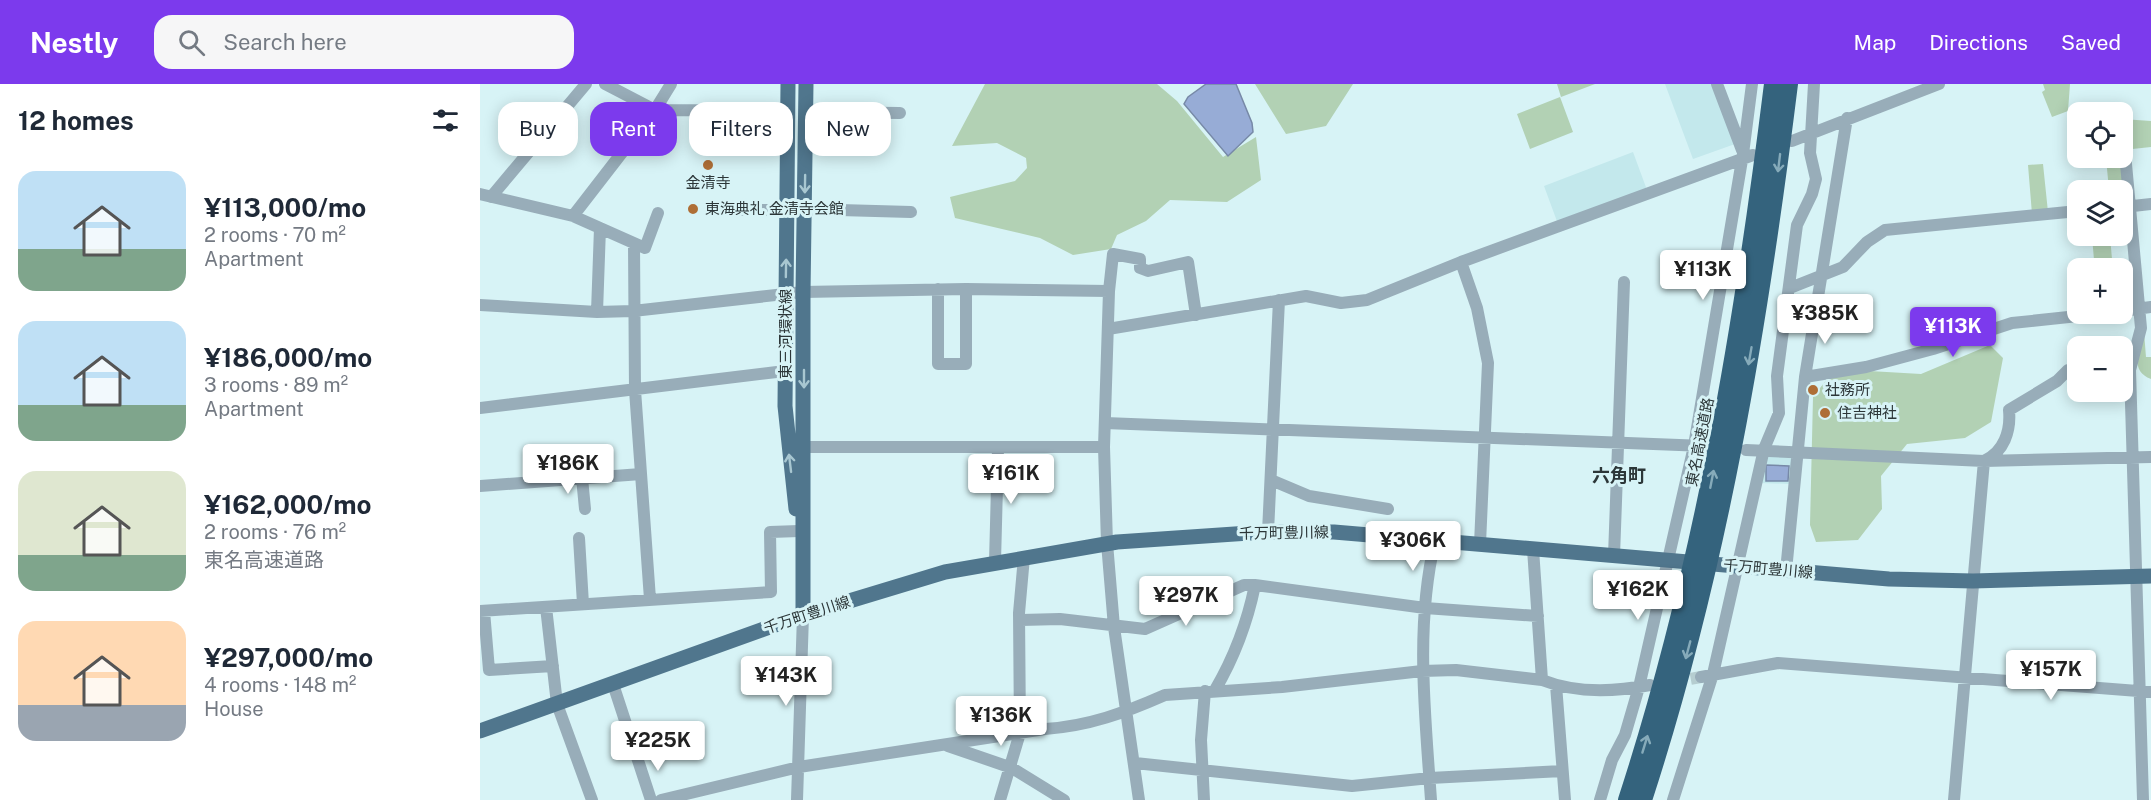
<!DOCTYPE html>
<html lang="en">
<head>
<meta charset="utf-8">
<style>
	body { margin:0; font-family:"Public Sans","Noto Sans JP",sans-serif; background:#f6f6f7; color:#1f2937; height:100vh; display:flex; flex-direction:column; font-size:22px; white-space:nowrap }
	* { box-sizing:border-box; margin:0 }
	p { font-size:20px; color:#747a83 }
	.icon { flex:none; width:33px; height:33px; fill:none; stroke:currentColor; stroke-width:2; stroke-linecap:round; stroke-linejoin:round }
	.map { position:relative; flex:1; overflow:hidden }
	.side { display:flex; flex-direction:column; background:#fff; width:480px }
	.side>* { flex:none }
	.guide { position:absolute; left:18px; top:18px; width:570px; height:54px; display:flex; gap:12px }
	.controls { position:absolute; left:1587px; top:18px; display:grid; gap:12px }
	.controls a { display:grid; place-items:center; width:66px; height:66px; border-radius:12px; background:#fff; box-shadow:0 3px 15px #0003; font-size:30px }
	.price { position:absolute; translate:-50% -51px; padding:0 14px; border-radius:6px; background:#fff; color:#222; font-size:20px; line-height:39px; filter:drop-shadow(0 2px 3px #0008) }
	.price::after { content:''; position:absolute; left:50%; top:36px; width:18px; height:14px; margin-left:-9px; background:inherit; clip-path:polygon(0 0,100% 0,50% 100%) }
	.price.active { background:#7c3aed; color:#fff }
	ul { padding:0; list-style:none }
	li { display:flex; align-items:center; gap:18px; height:150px; padding:0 18px }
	li span { display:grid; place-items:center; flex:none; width:168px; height:120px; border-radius:18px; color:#555 }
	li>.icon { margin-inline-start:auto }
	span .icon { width:72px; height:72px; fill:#fffc; stroke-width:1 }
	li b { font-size:26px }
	h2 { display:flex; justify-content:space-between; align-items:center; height:72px; padding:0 18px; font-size:26px }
	.tag { padding:0 21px; border-radius:18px; background:#fff; box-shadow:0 3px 15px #0003; font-size:21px; line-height:54px }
	.tag.active { background:#7c3aed; color:#fff }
	header { display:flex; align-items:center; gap:36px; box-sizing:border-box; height:84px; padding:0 30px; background:#7c3aed; color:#fff }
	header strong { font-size:28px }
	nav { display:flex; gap:33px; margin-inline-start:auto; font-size:21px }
	.search { width:420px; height:54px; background:#f6f6f7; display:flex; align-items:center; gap:15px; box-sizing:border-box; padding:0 21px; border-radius:18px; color:#747a83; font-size:22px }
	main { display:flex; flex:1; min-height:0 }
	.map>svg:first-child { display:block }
	.built { fill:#c3e8ec }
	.green { fill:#b2d1b4 }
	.water { fill:#97acd6; stroke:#7789a7; stroke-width:1.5 }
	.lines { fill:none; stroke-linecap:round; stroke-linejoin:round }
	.minor-tunnel { stroke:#b5cdd0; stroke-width:12; stroke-dasharray:12 6; stroke-linecap:butt }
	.minor { stroke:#98adb9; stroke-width:12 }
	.major { stroke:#50768d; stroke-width:15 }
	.highway { stroke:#34637d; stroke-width:18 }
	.oneway { stroke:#86abba }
	.oneway2 { stroke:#a8c7d1 }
	.poi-dot { fill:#ae6e36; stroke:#d7f3f6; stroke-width:2 }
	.labels { text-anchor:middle; stroke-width:6; stroke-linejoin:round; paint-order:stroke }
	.poi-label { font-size:15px; fill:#2c3638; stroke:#d7f3f6; text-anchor:start }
	.street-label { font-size:15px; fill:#2c3638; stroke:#d7f3f6 }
	.quarter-label { font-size:18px; font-weight:bold; fill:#2c3638; stroke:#d7f3f6 }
</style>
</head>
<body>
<header>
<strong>Nestly</strong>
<div class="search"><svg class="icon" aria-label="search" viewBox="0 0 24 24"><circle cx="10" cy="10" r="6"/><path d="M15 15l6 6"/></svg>Search here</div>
<nav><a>Map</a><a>Directions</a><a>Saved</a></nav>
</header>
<main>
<section class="side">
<h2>12 homes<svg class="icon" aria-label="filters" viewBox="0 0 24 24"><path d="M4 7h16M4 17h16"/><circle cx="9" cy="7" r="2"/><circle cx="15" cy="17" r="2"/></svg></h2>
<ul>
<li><span style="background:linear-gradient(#bfe0f5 65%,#7fa58c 0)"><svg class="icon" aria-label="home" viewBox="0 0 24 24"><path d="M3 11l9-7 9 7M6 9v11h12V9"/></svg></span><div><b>¥113,000/mo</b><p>2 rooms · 70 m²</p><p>Apartment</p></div></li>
<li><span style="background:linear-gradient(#bfe0f5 70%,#7fa58c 0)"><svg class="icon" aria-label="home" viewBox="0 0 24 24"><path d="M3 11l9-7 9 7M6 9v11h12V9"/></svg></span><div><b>¥186,000/mo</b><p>3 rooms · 89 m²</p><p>Apartment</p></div></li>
<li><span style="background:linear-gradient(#dfe7d0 70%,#7fa58c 0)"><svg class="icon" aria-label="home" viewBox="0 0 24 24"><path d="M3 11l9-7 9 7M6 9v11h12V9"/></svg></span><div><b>¥162,000/mo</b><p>2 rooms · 76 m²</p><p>東名高速道路</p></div></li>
<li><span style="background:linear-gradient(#ffd9b3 70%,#9aa5b1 0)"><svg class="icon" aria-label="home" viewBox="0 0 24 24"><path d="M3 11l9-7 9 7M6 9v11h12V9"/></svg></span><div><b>¥297,000/mo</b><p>4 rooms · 148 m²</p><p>House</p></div></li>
</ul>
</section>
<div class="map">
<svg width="1671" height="716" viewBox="0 0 1671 716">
	<rect width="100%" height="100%" fill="#d7f3f6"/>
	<path class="built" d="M1185,0h47l23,60 -42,15z
		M231,30h47l1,18h-36l-12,-4z
		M1153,68l14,38 -89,34 -14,-38z
		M1286,369h27l-3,31 -30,-1z"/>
	<path class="green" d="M505,0h172l20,17 46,56 33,-20 5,43 -34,22 -57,-2 -24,21 -29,14 -6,14 -38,6 -33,-17 -85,-20 -5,-21 65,-16 12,-13 -1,-10 -29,-15 -45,3z
		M775,0h98l-27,42 -40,8z
		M1077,0h38l-34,13z
		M1563,0h27l-2,27 -16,6 -10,-25 3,-2z
		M1080,13l13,35 -43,17 -13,-35z
		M1642,35l29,2v26l-28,3z
		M1642,73l5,48h-4l-1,-15h-13l-3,-32z
		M1563,80l5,48 -16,2 -4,-49z
		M1612,152h18l2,23 -18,1z
		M1664,248l2,25h5v22c-22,-8 -12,-30 -7,-47z
		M1510,261l13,13 -12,64 -26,16 -58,6 -26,32 1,33 -24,31 -42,2 -6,-17 3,-128 22,-28 86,5z"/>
	<path class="water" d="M726,0h30l16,39 1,9 -25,24 -44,-52 4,-7z
		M243,33h35v14h-35z
		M1286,381l23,1 -1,15h-22z"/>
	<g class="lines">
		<path class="minor-tunnel" d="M1193,598l28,-5"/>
		<path class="minor" d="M125,0l50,26 133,1
			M1237,0l25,66
			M326,28l94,1
			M1312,57l147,-57
			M1645,69l16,175 -11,42 13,430
			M0,110l93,22 72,32 13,-35
			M11,113l95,-113
			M1644,123l27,-3
			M324,125l107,3
			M252,126h55
			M93,132l82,-106 16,-26
			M154,160l1,146 15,209
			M981,178l16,46 11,55 -8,181
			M1310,204l53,-21 24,-25 18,-12 193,-19
			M458,205v75h28v-75
			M629,207l4,-37 27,5v9l8,3 40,-9 8,53
			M0,221l117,7 36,-1 170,-19 163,-3 143,2 -5,156 3,96 7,84 25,173
			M1642,227l29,-4
			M117,228l3,-84
			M628,245l198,-33 35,7 26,-3 94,-38 292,-107
			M1325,293l61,-10 67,-18 79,-26 85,-9
			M0,324l305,-37
			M625,339l600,23
			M324,363h300
			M1266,366l238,11 167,-4
			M102,394l3,31
			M791,396l38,16 79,13
			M0,402l161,-12
			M788,448l11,-232
			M99,454l4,66
			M1053,465l9,131
			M1134,472l10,-274
			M515,478l3,-114
			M1306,487l19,-194 42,-259
			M66,523l11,97 35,96
			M0,527l291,-19 -1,-60 29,-1
			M4,527l5,59 64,-4
			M541,536l39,-1 85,10 99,-44h11l170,23 113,8
			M1221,593l77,-14 373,29
			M133,600l38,116
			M1076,601l9,115
			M735,606c20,-34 32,-66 40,-105
			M468,662l64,22 52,32
			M655,679l217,23 78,-8 132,-7
			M181,716l138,-33 246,-38c44,-3 79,-16 120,-34l117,-8 140,-16 34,-1 86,10c35,14 72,12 108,5
			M317,716l6,-185
			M520,716l20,-67 -1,-120 5,-56
			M724,716l-3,-60 4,-49
			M951,716c-6,-87 -16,-174 4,-259
			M1120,716l12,-40 13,-25 14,-48 55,-241 49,-292 9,-70
			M1193,716l40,-126 51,-225 15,-36 -2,-37 20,-151 15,-31 4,-15 -6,-26 4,-69
			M1474,716l30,-339c20,-9 27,-30 25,-51l48,-29 11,-11h10"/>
		<path class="major" d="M308,0l-3,322 11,103
			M323,531v-323l3,-208
			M0,647l323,-116 142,-43 172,-30 147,-10h70l555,47 84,2 178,-5"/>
		<path class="highway" d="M1147,716c76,-233 116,-473 146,-716
			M1163,716c76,-233 116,-474 146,-716"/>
	</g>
	<defs><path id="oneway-shaft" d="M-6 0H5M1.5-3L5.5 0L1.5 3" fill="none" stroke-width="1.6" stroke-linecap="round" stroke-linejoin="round" transform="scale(1.5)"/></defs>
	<g class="oneway">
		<use href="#oneway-shaft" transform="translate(1299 79) rotate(97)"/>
		<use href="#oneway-shaft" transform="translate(1270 272) rotate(100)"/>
		<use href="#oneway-shaft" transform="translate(1232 395) rotate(-79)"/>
		<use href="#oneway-shaft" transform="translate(1208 566) rotate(105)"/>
		<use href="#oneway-shaft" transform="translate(1165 660) rotate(-73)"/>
	</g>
	<g class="oneway2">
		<use href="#oneway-shaft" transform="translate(325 100) rotate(91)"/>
		<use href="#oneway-shaft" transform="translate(306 184) rotate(-89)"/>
		<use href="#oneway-shaft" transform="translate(324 295) rotate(90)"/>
		<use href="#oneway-shaft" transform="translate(310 379) rotate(-97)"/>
	</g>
	<g class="poi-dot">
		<circle cx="228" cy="81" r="6"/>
		<circle cx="213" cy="125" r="6"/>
		<circle cx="1333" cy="306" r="6"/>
		<circle cx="1345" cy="329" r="6"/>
	</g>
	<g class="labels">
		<g class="poi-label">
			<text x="228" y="104" text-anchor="middle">金清寺</text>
			<text x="225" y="130">東海典礼 金清寺会館</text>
			<text x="1345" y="311">社務所</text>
			<text x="1357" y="334">住吉神社</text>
		</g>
		<g class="street-label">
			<text transform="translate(306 250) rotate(-90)" y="5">東三河環状線</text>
			<text transform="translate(1220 358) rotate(-79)" y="5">東名高速道路</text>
			<text transform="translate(804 449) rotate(-1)" y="5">千万町豊川線</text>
			<text transform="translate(1288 485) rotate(5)" y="5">千万町豊川線</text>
			<text transform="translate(327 531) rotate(-18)" y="5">千万町豊川線</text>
		</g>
		<g class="quarter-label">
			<text x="1139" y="398">六角町</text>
		</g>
	</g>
</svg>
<div class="controls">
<a><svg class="icon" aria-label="locate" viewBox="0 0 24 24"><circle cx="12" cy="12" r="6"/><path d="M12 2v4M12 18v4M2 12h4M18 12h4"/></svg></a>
<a><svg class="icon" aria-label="layers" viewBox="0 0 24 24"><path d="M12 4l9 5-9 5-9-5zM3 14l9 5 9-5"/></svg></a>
<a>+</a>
<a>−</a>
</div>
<b class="price" style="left:1223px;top:217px">¥113K</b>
<b class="price" style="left:1345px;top:261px">¥385K</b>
<b class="price active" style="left:1473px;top:274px">¥113K</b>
<b class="price" style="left:88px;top:411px">¥186K</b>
<b class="price" style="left:531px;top:421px">¥161K</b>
<b class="price" style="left:933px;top:488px">¥306K</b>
<b class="price" style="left:1158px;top:537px">¥162K</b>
<b class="price" style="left:706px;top:543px">¥297K</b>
<b class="price" style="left:1571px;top:617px">¥157K</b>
<b class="price" style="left:306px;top:623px">¥143K</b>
<b class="price" style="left:521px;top:663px">¥136K</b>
<b class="price" style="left:178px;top:688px">¥225K</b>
<div class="guide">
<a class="tag">Buy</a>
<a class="tag active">Rent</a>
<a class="tag">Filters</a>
<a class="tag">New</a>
</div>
</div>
</main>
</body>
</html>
